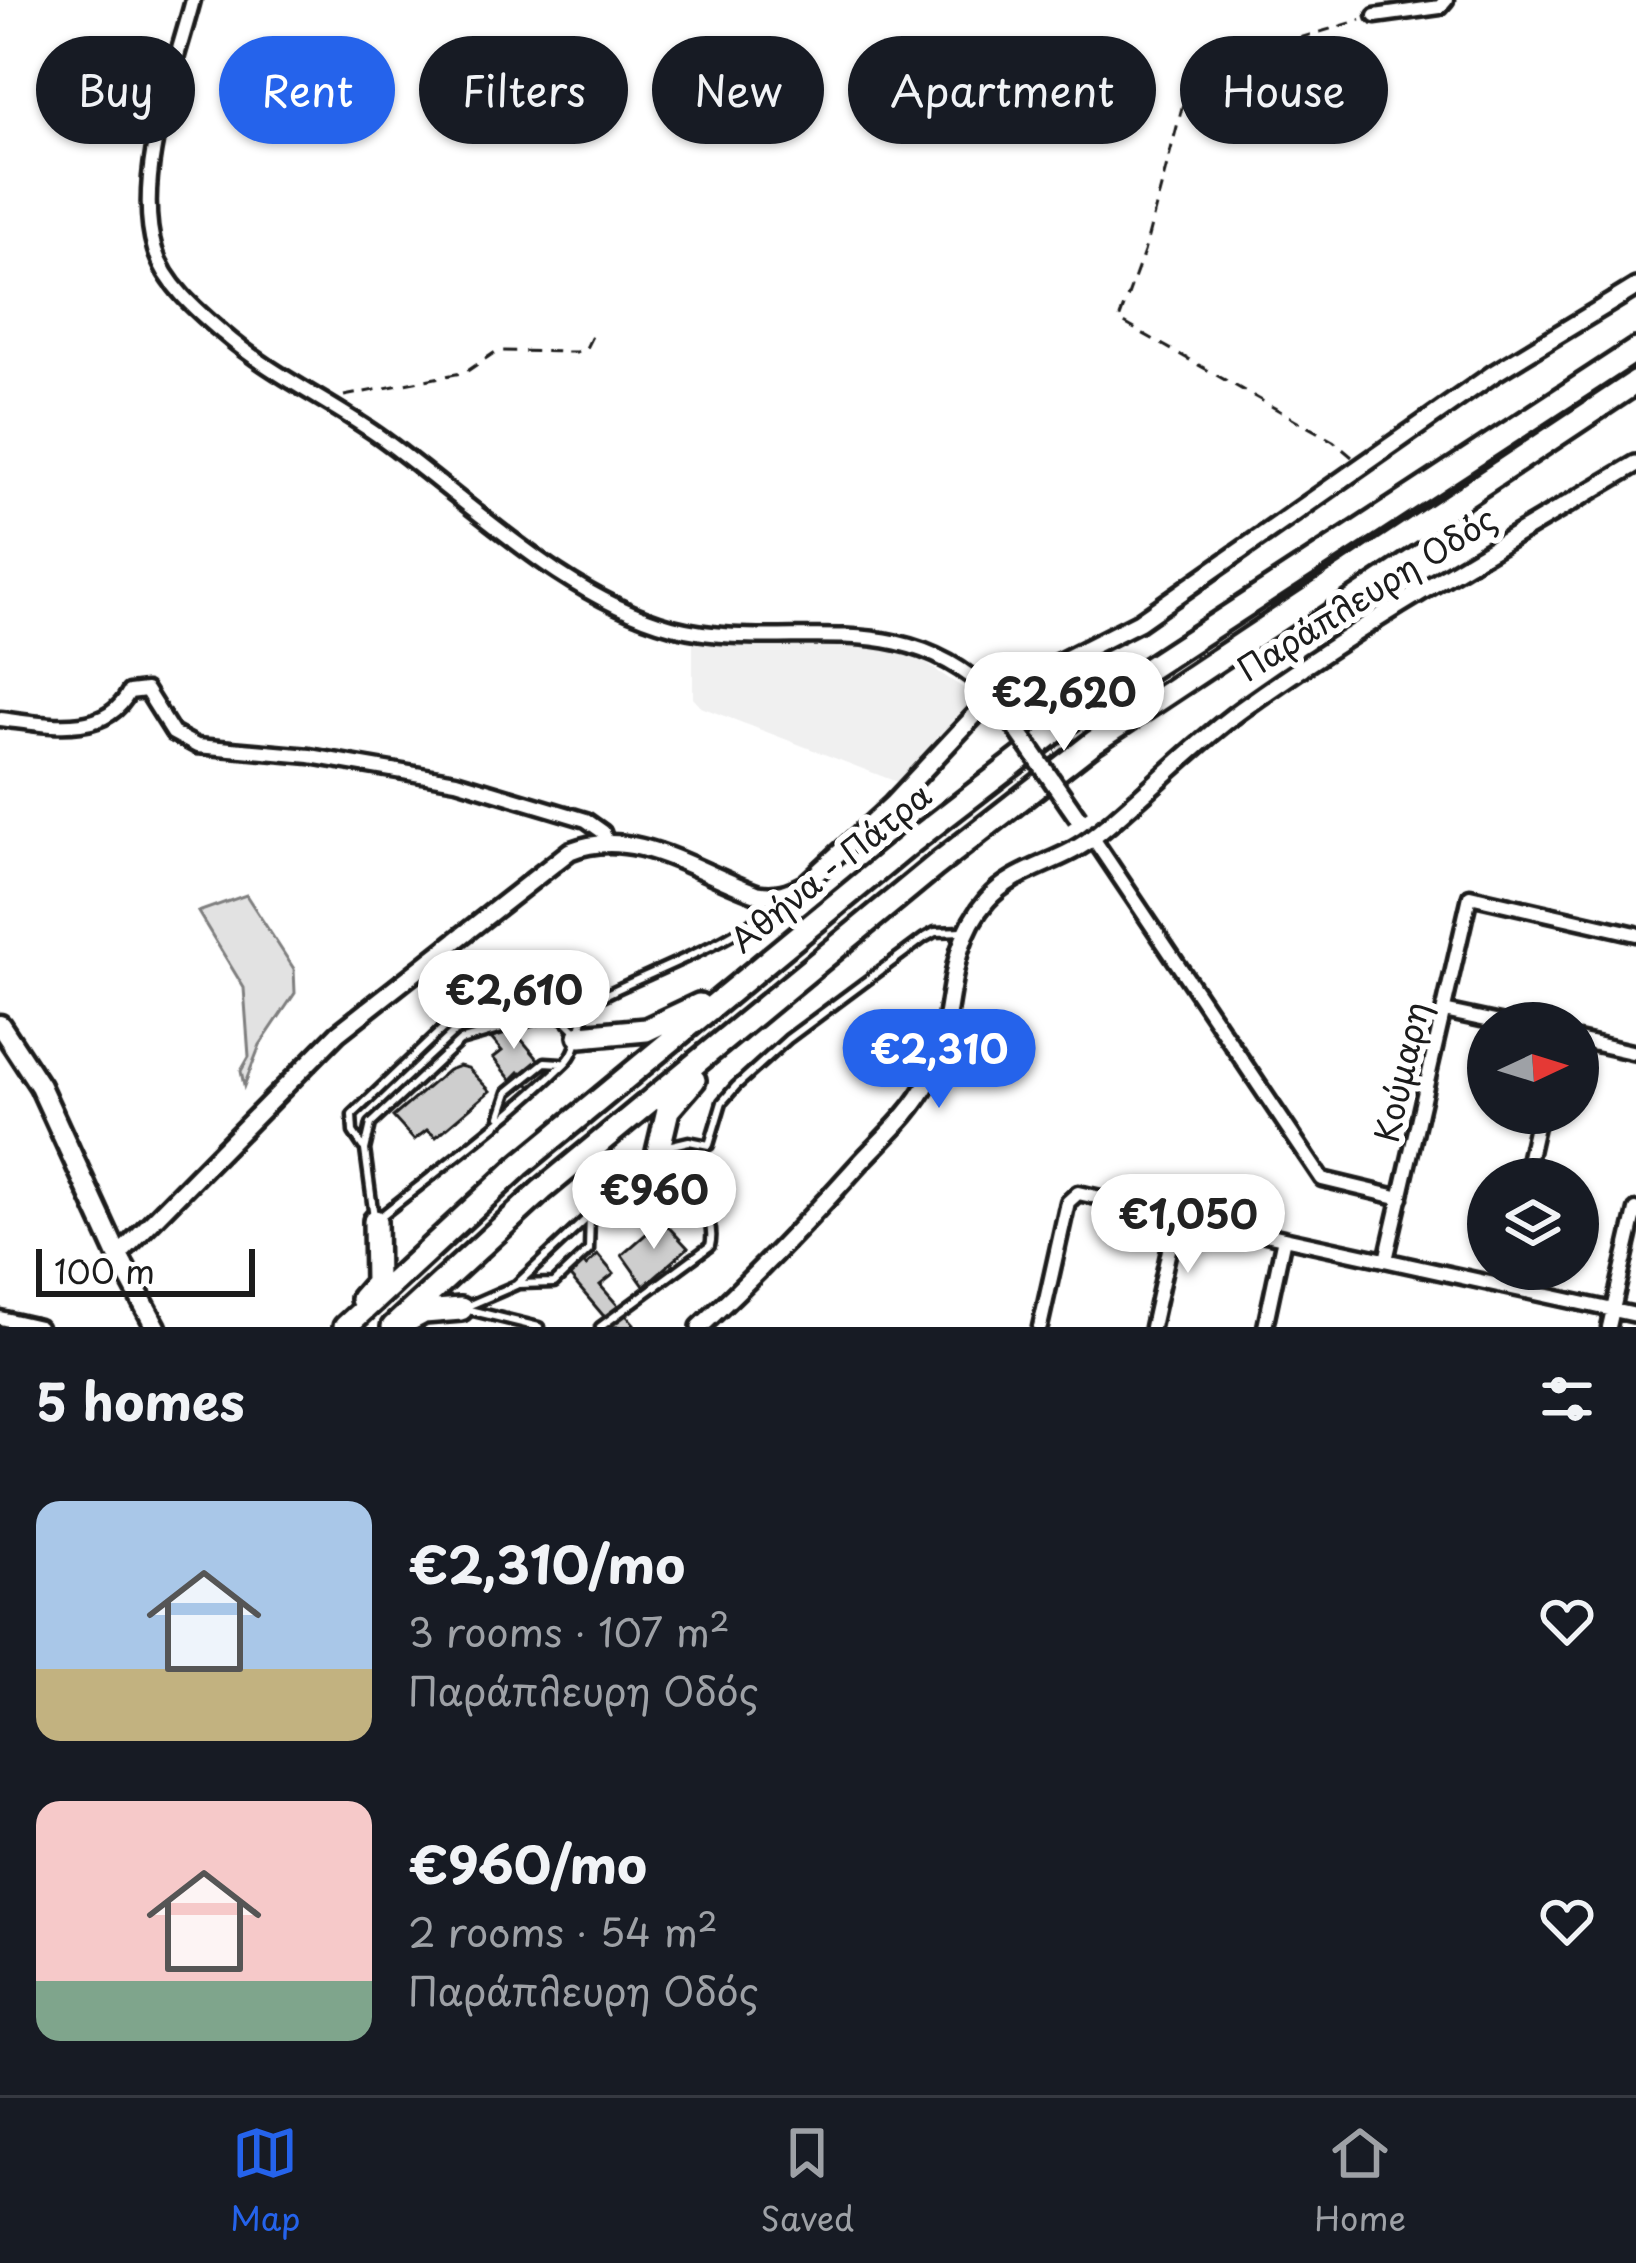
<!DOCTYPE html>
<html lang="en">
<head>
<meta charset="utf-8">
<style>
	body { margin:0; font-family:"Playpen Sans",sans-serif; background:#20242c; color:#f1f3f6; height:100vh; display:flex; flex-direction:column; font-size:45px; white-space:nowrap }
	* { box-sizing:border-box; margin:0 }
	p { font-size:39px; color:#9ea1a6 }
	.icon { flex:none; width:66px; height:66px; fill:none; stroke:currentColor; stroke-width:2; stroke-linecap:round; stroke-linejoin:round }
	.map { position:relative; height:1327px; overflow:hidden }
	.details { display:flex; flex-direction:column; background:#171b24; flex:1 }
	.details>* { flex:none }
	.hud { position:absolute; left:36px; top:36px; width:1566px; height:108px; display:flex; gap:24px }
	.needle { width:78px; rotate:86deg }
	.buttons { position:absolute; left:1467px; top:1002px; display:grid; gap:24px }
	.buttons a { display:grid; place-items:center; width:132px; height:132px; border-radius:50%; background:#171b24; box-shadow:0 3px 9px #0004; font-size:60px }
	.scale { position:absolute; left:36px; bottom:30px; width:219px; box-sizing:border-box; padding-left:12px; border:6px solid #1c1c1c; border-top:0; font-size:33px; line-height:42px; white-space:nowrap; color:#1c1c1c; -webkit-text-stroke:9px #fff; paint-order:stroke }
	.price { position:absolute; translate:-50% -102px; padding:0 27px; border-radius:42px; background:#fff; color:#222; font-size:39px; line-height:78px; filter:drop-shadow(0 3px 6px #0008) }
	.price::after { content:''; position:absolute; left:50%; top:72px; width:36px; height:27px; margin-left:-18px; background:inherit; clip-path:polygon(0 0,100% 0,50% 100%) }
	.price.on { background:#2563eb; color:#fff }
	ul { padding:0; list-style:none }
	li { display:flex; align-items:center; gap:36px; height:300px; padding:0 36px }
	li span { display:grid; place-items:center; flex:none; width:336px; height:240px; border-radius:24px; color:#555 }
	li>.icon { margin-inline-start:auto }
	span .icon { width:144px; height:144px; fill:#fffc; stroke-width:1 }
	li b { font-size:51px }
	h2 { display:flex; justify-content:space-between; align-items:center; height:144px; padding:0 36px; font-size:51px }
	.chip { padding:0 42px; border-radius:54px; background:#171b24; box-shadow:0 3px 9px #0004; font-size:42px; line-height:108px }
	.chip.on { background:#2563eb; color:#fff }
	.tab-bar { display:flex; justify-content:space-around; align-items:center; height:168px; border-top:3px solid #363941; background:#171b24; font-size:33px; color:#9ea1a6 }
	.tab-bar a { display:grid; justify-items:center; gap:6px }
	.tab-bar .on { color:#2563eb }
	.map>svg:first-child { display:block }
	.built { fill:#f0f0f0 }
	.green { fill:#e2e2e2; stroke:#7f7f7f; stroke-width:3 }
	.building { fill:#cecece; stroke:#1c1c1c; stroke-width:3 }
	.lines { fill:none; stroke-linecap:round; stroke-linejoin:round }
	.service-casing { stroke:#1c1c1c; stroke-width:15 }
	.minor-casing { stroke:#1c1c1c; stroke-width:21 }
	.tertiary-casing { stroke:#1c1c1c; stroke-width:24 }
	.secondary-casing { stroke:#1c1c1c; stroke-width:27 }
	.motorway-casing { stroke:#1c1c1c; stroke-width:30 }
	.path { stroke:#1c1c1c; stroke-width:3; stroke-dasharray:12 9; stroke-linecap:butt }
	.service { stroke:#fff; stroke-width:6 }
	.minor { stroke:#fff; stroke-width:12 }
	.tertiary { stroke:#fff; stroke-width:15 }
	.secondary { stroke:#fff; stroke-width:18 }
	.motorway { stroke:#fff; stroke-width:21 }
	.tertiary-bridge-casing { stroke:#1c1c1c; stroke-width:24; stroke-linecap:butt }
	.tertiary-bridge { stroke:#fff; stroke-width:15 }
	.labels { text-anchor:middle; stroke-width:12; stroke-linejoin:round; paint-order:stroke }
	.street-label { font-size:33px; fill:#1c1c1c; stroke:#fff }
</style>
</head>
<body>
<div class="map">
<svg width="1636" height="1327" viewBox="0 0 1636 1327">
	<rect width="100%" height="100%" fill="#fff"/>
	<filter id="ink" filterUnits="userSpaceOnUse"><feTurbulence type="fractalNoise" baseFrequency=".00833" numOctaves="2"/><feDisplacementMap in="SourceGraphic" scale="24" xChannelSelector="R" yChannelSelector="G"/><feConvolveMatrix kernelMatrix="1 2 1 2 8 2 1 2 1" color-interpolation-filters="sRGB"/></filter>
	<g filter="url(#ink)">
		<path class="built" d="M848,641l66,15 60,39 -9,17 -60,73 -204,-78 -8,-9v-56z"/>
		<path class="green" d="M246,895l48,74 1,24 -35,52 -16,41 -3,-15 8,-14 -5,-69 -46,-76z"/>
		<path class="building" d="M494,1007l60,71 -18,15 -17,-21 -8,8 -18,-22 9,-7 -25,-29z
			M459,1066l9,2 22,23 -54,46 -9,-7 -13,10 -21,-23 55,-47z
			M662,1220l26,28 -44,38 -22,-31z
			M576,1254l10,12 12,-11 16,19 -14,11 34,39 -3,3h-18l-51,-60z"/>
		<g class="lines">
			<g class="service-casing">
				<path id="service" d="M500,1116l8,-24 37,-30 16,1
					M668,1146l21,-5 20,4 13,-43 14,-16 52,-47 136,-101 11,-6 28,-1
					M363,1147l-10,-15 -1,-17 146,-139 18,-9 18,8 24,38
					M374,1217l-9,-67 6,-26 89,-83 98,-28 20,20
					M380,1217c62,-50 128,-98 185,-154 19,-18 11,-52 32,-64 39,-22 158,-63 177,-99
					M519,1284l35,-1 35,-33 1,-36
					M463,1308l53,-23 136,-128
					M465,1309l74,18
					M600,1327l110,-81c9,-35 -30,-66 -50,-91"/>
			</g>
			<g class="minor-casing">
				<path id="minor" d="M193,0c-19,73 -60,176 -38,250 10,34 42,61 68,83 48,42 109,69 160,106 88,64 182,159 289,188 113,29 226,-27 321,69
					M1375,16l65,-9 6,-7
					M0,719c44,5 105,20 129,-27l17,-2 27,43 24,13 113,10 146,25 130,39 17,12 3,9
					M1093,838l229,341 79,19
					M1444,1011l56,12
					M1578,1040l58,13
					M1524,1179l15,-66
					M1386,1260l84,-364 166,38
					M0,1318l39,9
					M1040,1327l28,-125 10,-9 558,122
					M1152,1327l25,-113
					M1265,1327l19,-89
					M1609,1327l27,-117"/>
			</g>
			<g class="tertiary-casing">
				<path id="tertiary" d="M118,1256l220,-223 232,-182c65,-26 127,22 188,43 19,3 30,-1 47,-10l87,-80 101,-108 146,-74 354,-248 143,-87
					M700,1327c56,-52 108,-106 159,-163 24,-26 54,-52 70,-84 28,-57 13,-130 58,-180 29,-33 76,-37 109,-65 50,-40 93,-87 145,-125 125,-90 262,-167 395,-246"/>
			</g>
			<g class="secondary-casing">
				<path id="secondary" d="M0,1025l40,61 78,170 38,71"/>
			</g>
			<g class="motorway-casing">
				<path id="motorway" d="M580,1036l66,-6 53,-25
					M658,1152l10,-42 26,-30
					M362,1299l14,-16 -1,-62
					M405,1322l19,-10 37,-3
					M345,1327l174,-161 393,-324 158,-122 566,-370
					M393,1327l149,-137 393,-324 159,-124 542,-360"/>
			</g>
			<path class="path" d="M344,396l122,-24 31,-21 79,1 10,-4 6,-12
				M1352,457l-19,-16 -214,-121 25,-68 50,-190 5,-8 41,-1 29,-6 92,-27"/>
			<use href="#service" class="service"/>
			<use href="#minor" class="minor"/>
			<use href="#tertiary" class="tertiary"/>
			<use href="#secondary" class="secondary"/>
			<use href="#motorway" class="motorway"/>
			<g class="tertiary-bridge-casing">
				<path id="tertiary-bridge" d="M1009,718l69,100"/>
			</g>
			<use href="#tertiary-bridge" class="tertiary-bridge"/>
		</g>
	</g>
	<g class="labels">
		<g class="street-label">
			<text transform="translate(1367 594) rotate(-32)" y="12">Παράπλευρη Οδός</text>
			<text transform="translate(831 868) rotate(-39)" y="12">Αθήνα - Πάτρα</text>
			<text transform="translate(1402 1072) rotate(-77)" y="12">Κούμαρη</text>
		</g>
	</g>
</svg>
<div class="buttons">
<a><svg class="needle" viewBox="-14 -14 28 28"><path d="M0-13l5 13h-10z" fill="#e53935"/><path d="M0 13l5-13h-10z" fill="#9ea1a6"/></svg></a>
<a><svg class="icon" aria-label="layers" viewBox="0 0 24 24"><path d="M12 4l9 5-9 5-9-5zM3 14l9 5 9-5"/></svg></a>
</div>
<div class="scale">100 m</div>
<b class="price" style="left:1064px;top:754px">€2,620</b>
<b class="price" style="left:514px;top:1052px">€2,610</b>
<b class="price on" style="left:939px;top:1111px">€2,310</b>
<b class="price" style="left:654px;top:1252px">€960</b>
<b class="price" style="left:1188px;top:1276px">€1,050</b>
<div class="hud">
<a class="chip">Buy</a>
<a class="chip on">Rent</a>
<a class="chip">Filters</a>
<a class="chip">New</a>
<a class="chip">Apartment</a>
<a class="chip">House</a>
</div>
</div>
<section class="details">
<h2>5 homes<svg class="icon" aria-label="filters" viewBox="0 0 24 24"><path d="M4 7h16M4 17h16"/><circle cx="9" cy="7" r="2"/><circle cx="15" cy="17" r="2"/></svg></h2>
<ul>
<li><span style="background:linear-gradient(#a9c7e8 70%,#c2b280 0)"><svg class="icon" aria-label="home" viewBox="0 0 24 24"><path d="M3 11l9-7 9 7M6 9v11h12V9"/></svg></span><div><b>€2,310/mo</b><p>3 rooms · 107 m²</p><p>Παράπλευρη Οδός</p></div><svg class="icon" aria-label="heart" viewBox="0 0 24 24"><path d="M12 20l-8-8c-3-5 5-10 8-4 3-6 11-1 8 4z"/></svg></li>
<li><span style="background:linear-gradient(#f6c9c9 75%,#7fa58c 0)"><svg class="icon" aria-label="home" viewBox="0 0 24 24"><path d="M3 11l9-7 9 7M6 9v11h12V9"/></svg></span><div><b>€960/mo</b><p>2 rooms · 54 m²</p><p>Παράπλευρη Οδός</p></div><svg class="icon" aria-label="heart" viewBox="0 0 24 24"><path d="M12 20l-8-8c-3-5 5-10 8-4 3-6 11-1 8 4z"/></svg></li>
</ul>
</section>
<nav class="tab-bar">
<a class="on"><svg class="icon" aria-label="map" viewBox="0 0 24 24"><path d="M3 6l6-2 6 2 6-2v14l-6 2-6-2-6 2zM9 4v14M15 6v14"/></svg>Map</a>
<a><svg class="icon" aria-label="saved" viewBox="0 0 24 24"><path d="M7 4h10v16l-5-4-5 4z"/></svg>Saved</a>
<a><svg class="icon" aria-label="home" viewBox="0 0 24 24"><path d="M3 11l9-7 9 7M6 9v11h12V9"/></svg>Home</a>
</nav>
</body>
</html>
